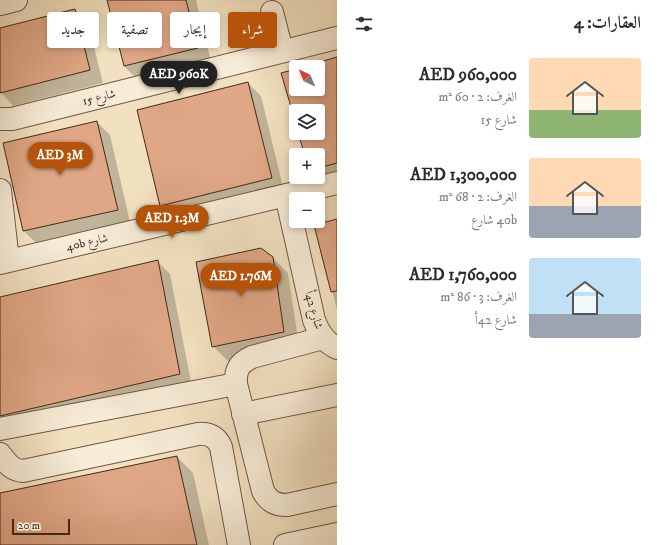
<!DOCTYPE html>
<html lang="ar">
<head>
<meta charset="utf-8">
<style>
	body { margin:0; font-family:"IM FELL DW Pica",Amiri,serif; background:#f2f2f3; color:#2b2b33; direction:rtl; height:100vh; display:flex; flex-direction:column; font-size:15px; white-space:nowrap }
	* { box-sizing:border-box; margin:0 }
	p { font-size:13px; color:#7c7c81 }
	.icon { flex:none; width:22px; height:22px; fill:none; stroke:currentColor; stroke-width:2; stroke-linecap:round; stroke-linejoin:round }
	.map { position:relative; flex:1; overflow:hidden; direction:ltr }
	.drawer { display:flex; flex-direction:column; background:#fff; width:320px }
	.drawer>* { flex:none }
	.top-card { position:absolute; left:12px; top:12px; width:265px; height:36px; direction:rtl; display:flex; gap:8px }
	.needle { width:26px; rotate:316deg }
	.fabs { position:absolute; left:289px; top:60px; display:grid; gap:8px }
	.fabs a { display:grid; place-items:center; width:36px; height:36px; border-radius:4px; background:#fff; box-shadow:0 2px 6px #0003; font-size:20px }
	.scale { position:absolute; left:12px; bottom:10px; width:58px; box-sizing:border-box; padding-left:4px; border:2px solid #44291b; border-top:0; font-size:11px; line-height:14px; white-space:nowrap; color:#44291b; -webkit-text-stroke:3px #f7ecd7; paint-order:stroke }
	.price { position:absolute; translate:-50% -34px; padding:0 9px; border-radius:14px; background:#b45309; color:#fff; font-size:13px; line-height:26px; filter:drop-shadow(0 1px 2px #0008) }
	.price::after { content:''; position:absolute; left:50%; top:24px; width:12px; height:9px; margin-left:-6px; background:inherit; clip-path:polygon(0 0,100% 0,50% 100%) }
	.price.active { background:#222; color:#fff }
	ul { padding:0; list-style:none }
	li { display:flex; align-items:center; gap:12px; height:100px; padding:0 16px }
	li span { display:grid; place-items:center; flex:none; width:112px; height:80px; border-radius:4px; color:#555 }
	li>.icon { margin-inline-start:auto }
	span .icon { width:48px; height:48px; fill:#fffc; stroke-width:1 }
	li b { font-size:17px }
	h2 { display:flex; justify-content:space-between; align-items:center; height:48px; padding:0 16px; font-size:17px }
	.chip { padding:0 14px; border-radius:4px; background:#fff; box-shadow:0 2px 6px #0003; font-size:14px; line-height:36px }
	.chip.active { background:#b45309; color:#fff }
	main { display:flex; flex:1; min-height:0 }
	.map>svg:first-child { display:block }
	.shadow { fill:#0003 }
	.building { fill:#e0a786; stroke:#44291b }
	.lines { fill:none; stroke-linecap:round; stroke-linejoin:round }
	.minor-casing { stroke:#705744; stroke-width:24 }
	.minor { stroke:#f7ecd7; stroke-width:22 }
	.labels { text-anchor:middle; stroke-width:3; stroke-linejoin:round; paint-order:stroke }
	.street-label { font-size:12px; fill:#44291b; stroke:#f7ecd7 }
</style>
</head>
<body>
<main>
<section class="drawer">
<h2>العقارات: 4<svg class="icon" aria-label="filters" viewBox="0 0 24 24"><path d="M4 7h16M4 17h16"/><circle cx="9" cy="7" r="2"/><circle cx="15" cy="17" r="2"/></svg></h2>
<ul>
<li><span style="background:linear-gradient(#ffd9b3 65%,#8fb573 0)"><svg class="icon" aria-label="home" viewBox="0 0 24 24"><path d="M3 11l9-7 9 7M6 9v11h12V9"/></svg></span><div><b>AED 960,000</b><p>الغرف: 2 · 60 m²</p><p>شارع 15</p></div></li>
<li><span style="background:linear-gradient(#ffd9b3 60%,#9aa5b1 0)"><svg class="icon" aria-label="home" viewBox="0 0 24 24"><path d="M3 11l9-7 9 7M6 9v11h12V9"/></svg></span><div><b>AED 1,300,000</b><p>الغرف: 2 · 68 m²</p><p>40b شارع</p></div></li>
<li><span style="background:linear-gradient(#bfe0f5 70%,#9aa5b1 0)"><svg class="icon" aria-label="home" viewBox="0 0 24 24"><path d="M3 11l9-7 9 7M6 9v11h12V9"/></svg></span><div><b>AED 1,760,000</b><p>الغرف: 3 · 86 m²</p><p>شارع 42أ</p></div></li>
</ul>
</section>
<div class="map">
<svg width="337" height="545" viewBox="0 0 337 545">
	<rect width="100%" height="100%" fill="#f2e1c1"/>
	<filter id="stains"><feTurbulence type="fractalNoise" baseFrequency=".005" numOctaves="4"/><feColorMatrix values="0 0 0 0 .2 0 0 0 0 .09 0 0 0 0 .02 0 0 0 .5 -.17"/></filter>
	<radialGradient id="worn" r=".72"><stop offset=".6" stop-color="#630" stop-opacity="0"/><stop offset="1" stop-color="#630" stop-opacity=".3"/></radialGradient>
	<path class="shadow" d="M108,0h88l15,61 -74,18 -13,-13z
		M75,10l13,13 15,60 -90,23 -13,-15v-62z
		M337,58v121l-14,4 -6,-6h1v-22h-12l-7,-22h19v-22h-22v10l-13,-47 13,-4v19h22v-22h-13z
		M248,83l13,13 23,95 -110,27 -13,-13z
		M97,122l13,13 20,87 -93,22 -13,-13 -20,-87z
		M337,220v90l-21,-85z
		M273,258l15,15 11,73 -71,15 -15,-15z
		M157,261l13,13 22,113 -192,50v-134z
		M177,457l16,16 16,72h-209v-51z"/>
	<path class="building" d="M107,0h79l12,48 -74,18z
		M75,9l15,61 -90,23v-65z
		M337,57v106l-19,5v-13h-13l-7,-22h20v-22h-22v13l-15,-51 15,-4v20h22v-22h-16z
		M248,82l24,96 -112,28 -23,-96z
		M97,121l21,89 -95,21 -20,-88z
		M337,219v72l-6,1 -17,-67z
		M261,248l12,9 11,75 -72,15 -16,-85z
		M158,260l22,114 -180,42v-119z
		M177,456l20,89h-197v-52z"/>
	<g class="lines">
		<g class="minor-casing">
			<path id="minor" d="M0,4l16,-4
				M272,12l10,39
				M0,119h12l325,-81
				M0,190l8,71
				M286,195l28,125c5,13 11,22 23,28
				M0,263l337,-80
				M323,338l-71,19c-13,6 -17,13 -16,27l27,107c6,11 13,14 24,14l50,-11
				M243,414l94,-19
				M0,429l236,-45
				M0,454c7,9 11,16 23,17l175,-37c11,-1 19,3 23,13l18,98
				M285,545l52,-11"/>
		</g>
		<use href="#minor" class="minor"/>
	</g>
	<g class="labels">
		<g class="street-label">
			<text transform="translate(99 97) rotate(-14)" y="4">شارع 15</text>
			<text transform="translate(87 242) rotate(-13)" y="4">40b شارع</text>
			<text transform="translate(314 310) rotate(74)" y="4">شارع 42أ</text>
		</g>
	</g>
	<rect width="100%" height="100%" filter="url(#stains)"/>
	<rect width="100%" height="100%" fill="url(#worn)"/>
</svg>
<div class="fabs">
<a><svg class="needle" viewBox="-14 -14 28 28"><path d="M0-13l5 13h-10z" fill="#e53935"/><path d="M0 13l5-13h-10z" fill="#7c7c81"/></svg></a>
<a><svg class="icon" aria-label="layers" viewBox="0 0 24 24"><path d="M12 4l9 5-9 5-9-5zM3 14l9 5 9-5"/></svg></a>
<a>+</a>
<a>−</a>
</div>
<div class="scale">20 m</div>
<b class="price active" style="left:179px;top:95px">AED 960K</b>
<b class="price" style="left:60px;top:176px">AED 3M</b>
<b class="price" style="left:172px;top:239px">AED 1.3M</b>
<b class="price" style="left:241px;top:297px">AED 1.76M</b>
<div class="top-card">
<a class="chip active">شراء</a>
<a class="chip">إيجار</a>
<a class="chip">تصفية</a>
<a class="chip">جديد</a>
</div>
</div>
</main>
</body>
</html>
